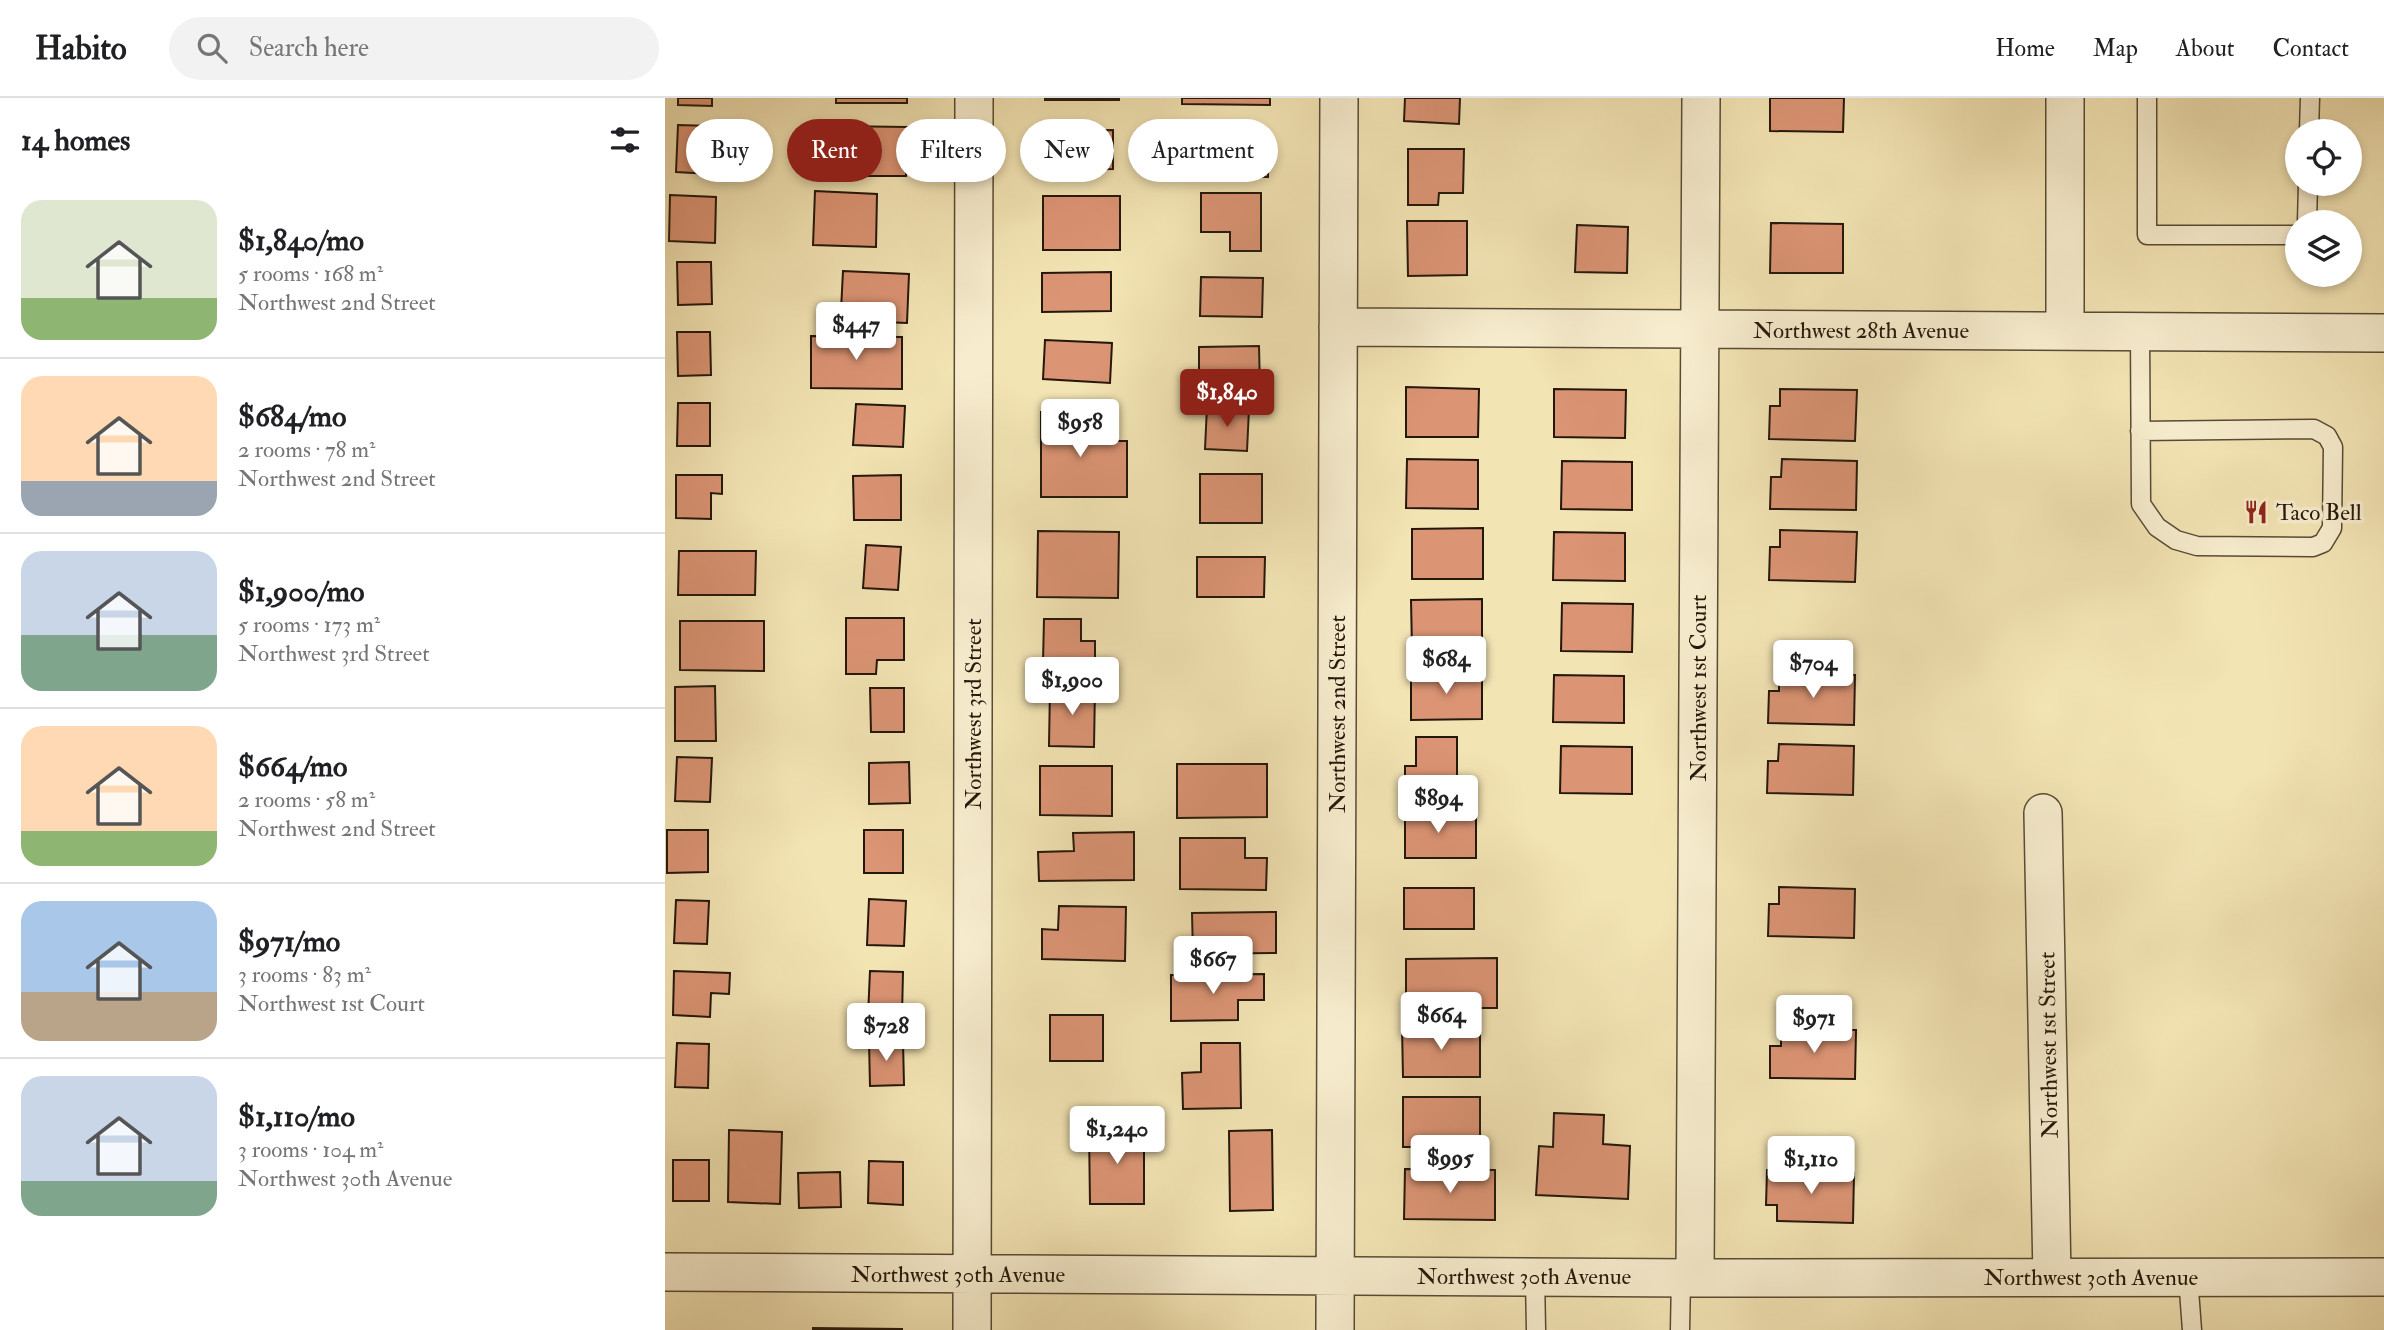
<!DOCTYPE html>
<html lang="en">
<head>
<meta charset="utf-8">
<style>
	body { margin:0; font-family:"IM FELL Double Pica",serif; background:#f2f2f2; color:#202124; height:100vh; display:flex; flex-direction:column; font-size:26px; white-space:nowrap }
	* { box-sizing:border-box; margin:0 }
	p { font-size:23px; color:#757577 }
	.icon { flex:none; width:38px; height:38px; fill:none; stroke:currentColor; stroke-width:2; stroke-linecap:round; stroke-linejoin:round }
	.map { position:relative; flex:1; overflow:hidden }
	.sheet { display:flex; flex-direction:column; background:#fff; width:665px }
	.sheet>* { flex:none }
	.guide { position:absolute; left:21px; top:21px; width:665px; height:63px; display:flex; gap:14px }
	.buttons { position:absolute; left:1620px; top:21px; display:grid; gap:14px }
	.buttons a { display:grid; place-items:center; width:77px; height:77px; border-radius:50%; background:#fff; box-shadow:0 4px 10px #0003; font-size:35px }
	.price { position:absolute; translate:-50% -60px; padding:0 16px; border-radius:7px; background:#fff; color:#222; font-size:23px; line-height:46px; filter:drop-shadow(0 2px 4px #0008) }
	.price::after { content:''; position:absolute; left:50%; top:42px; width:21px; height:16px; margin-left:-10px; background:inherit; clip-path:polygon(0 0,100% 0,50% 100%) }
	.price.on { background:#8f2418; color:#fff }
	ul { padding:0; list-style:none }
	li { display:flex; align-items:center; gap:21px; height:175px; padding:0 21px }
	li+li { border-top:2px solid #e0e0e0 }
	li span { display:grid; place-items:center; flex:none; width:196px; height:140px; border-radius:21px; color:#555 }
	li>.icon { margin-inline-start:auto }
	span .icon { width:84px; height:84px; fill:#fffc; stroke-width:1 }
	li b { font-size:30px }
	h2 { display:flex; justify-content:space-between; align-items:center; height:84px; padding:0 21px; font-size:30px }
	.chip { padding:0 24px; border-radius:32px; background:#fff; box-shadow:0 4px 10px #0003; font-size:24px; line-height:63px }
	.chip.on { background:#8f2418; color:#fff }
	header { display:flex; align-items:center; gap:42px; box-sizing:border-box; height:98px; padding:0 35px; background:#fff; border-bottom:2px solid #e0e0e0 }
	header strong { font-size:33px }
	nav { display:flex; gap:38px; margin-inline-start:auto; font-size:24px }
	.search { width:490px; height:63px; background:#f2f2f2; display:flex; align-items:center; gap:18px; box-sizing:border-box; padding:0 24px; border-radius:38px; color:#757577; font-size:26px }
	main { display:flex; flex:1; min-height:0 }
	.map>svg:first-child { display:block }
	.building { fill:#db9474; stroke:#24180b; stroke-width:2 }
	.lines { fill:none; stroke-linecap:round; stroke-linejoin:round }
	.lane-casing { stroke:#584b35; stroke-width:21 }
	.street-casing { stroke:#584b35; stroke-width:40 }
	.lane { stroke:#f7edce; stroke-width:18 }
	.street { stroke:#f7edce; stroke-width:37 }
	.labels { text-anchor:middle; stroke-width:7; stroke-linejoin:round; paint-order:stroke }
	.street-label { font-size:23px; fill:#24180b; stroke:#f7edce }
	.poi-label { font-size:23px; fill:#24180b; stroke:#f7edce; text-anchor:start }
</style>
</head>
<body>
<header>
<strong>Habito</strong>
<div class="search"><svg class="icon" aria-label="search" viewBox="0 0 24 24"><circle cx="10" cy="10" r="6"/><path d="M15 15l6 6"/></svg>Search here</div>
<nav><a>Home</a><a>Map</a><a>About</a><a>Contact</a></nav>
</header>
<main>
<section class="sheet">
<h2>14 homes<svg class="icon" aria-label="filters" viewBox="0 0 24 24"><path d="M4 7h16M4 17h16"/><circle cx="9" cy="7" r="2"/><circle cx="15" cy="17" r="2"/></svg></h2>
<ul>
<li><span style="background:linear-gradient(#dfe7d0 70%,#8fb573 0)"><svg class="icon" aria-label="home" viewBox="0 0 24 24"><path d="M3 11l9-7 9 7M6 9v11h12V9"/></svg></span><div><b>$1,840/mo</b><p>5 rooms · 168 m²</p><p>Northwest 2nd Street</p></div></li>
<li><span style="background:linear-gradient(#ffd9b3 75%,#9aa5b1 0)"><svg class="icon" aria-label="home" viewBox="0 0 24 24"><path d="M3 11l9-7 9 7M6 9v11h12V9"/></svg></span><div><b>$684/mo</b><p>2 rooms · 78 m²</p><p>Northwest 2nd Street</p></div></li>
<li><span style="background:linear-gradient(#c9d6e8 60%,#7fa58c 0)"><svg class="icon" aria-label="home" viewBox="0 0 24 24"><path d="M3 11l9-7 9 7M6 9v11h12V9"/></svg></span><div><b>$1,900/mo</b><p>5 rooms · 173 m²</p><p>Northwest 3rd Street</p></div></li>
<li><span style="background:linear-gradient(#ffd9b3 75%,#8fb573 0)"><svg class="icon" aria-label="home" viewBox="0 0 24 24"><path d="M3 11l9-7 9 7M6 9v11h12V9"/></svg></span><div><b>$664/mo</b><p>2 rooms · 58 m²</p><p>Northwest 2nd Street</p></div></li>
<li><span style="background:linear-gradient(#a9c7e8 65%,#b9a48a 0)"><svg class="icon" aria-label="home" viewBox="0 0 24 24"><path d="M3 11l9-7 9 7M6 9v11h12V9"/></svg></span><div><b>$971/mo</b><p>3 rooms · 83 m²</p><p>Northwest 1st Court</p></div></li>
<li><span style="background:linear-gradient(#c9d6e8 75%,#7fa58c 0)"><svg class="icon" aria-label="home" viewBox="0 0 24 24"><path d="M3 11l9-7 9 7M6 9v11h12V9"/></svg></span><div><b>$1,110/mo</b><p>3 rooms · 104 m²</p><p>Northwest 30th Avenue</p></div></li>
</ul>
</section>
<div class="map">
<svg width="1719" height="1232" viewBox="0 0 1719 1232">
	<rect width="100%" height="100%" fill="#f3e4b4"/>
	<filter id="stains"><feTurbulence type="fractalNoise" baseFrequency=".00286" numOctaves="4"/><feColorMatrix values="0 0 0 0 .2 0 0 0 0 .09 0 0 0 0 .02 0 0 0 .5 -.17"/></filter>
	<radialGradient id="worn" r=".72"><stop offset=".6" stop-color="#630" stop-opacity="0"/><stop offset="1" stop-color="#630" stop-opacity=".3"/></radialGradient>
	<path class="building" d="M13,0h34v8l-34,-1z
		M171,0h71v5h-71z
		M380,0h74v2h-74z
		M517,0h88v7l-88,-1z
		M740,0h55l-1,26 -55,-3z
		M1105,0h74l-1,34 -73,-1z
		M13,27l34,1 -1,48 -35,-2z
		M170,28l72,1 -1,49h-71z
		M448,32v39l-65,1v-39z
		M517,33l87,2 -1,44 -87,-2z
		M743,51h56l-1,44h-24l-1,12h-30z
		M150,93l62,3 -1,53 -63,-2z
		M536,95h60v58h-31v-19h-29z
		M5,97l46,2 -1,46 -46,-2z
		M378,98h77v54h-77z
		M742,123h60v54l-59,1z
		M1106,125l72,1v49h-73z
		M912,127l51,2 -1,46 -52,-1z
		M12,164h34l1,42 -34,1z
		M178,173l66,3 -2,49 -25,-1 1,-10 -42,-2z
		M446,174v39l-69,1v-39z
		M536,179l62,1 -1,39 -62,-1z
		M12,234h33l1,43 -33,1z
		M146,238l91,1v52l-91,-1z
		M380,242l67,3 -2,40 -67,-4z
		M594,248l1,42h-61v-41z
		M741,289l73,2 -1,48h-72z
		M889,291l72,1 -1,48 -71,-1z
		M1115,291l77,1 -2,51 -86,-2 1,-33h10z
		M13,305h32v43h-33z
		M191,306l49,2 -2,41 -50,-2z
		M542,308l42,3 -2,42 -42,-2z
		M376,314h50v29h36v56h-86z
		M742,361l71,1v49l-72,-1z
		M1117,361l75,2 -1,49 -86,-1 1,-32h10z
		M897,363l70,1v48l-71,-1z
		M535,376h62v49h-62z
		M11,377h46v19l-11,-1v26l-35,-1z
		M236,377v45h-47l-1,-44z
		M818,430v51h-71v-50z
		M1115,432l77,2 -2,50 -86,-2 1,-33h10z
		M373,433l81,1 -1,66 -81,-1z
		M889,434l71,1v48l-72,-1z
		M201,447l35,2 -3,43 -35,-2z
		M14,453h77l-1,44h-77z
		M532,459h68l-1,40h-67z
		M817,501v49l-70,1 -1,-49z
		M897,505l71,1 -1,48 -71,-1z
		M181,520h58v42h-27l-1,14h-30z
		M379,521h37v22h14v22l-52,-1z
		M15,523h84v50l-84,-1z
		M746,574h71v47l-71,1z
		M1114,576l76,1 -1,50 -86,-2 1,-32h10z
		M889,577l70,1v47l-71,-1z
		M50,588l1,55h-41v-54z
		M385,589l45,1 -1,59 -45,-1z
		M205,590h34v44h-33z
		M751,639h41v61h-52v-32h11z
		M1114,646l75,2 -1,49 -86,-2 1,-32h10z
		M896,648l71,1v47l-72,-1z
		M12,659l35,1 -2,44 -35,-1z
		M244,664l1,41 -41,1v-41z
		M512,666h90v53l-90,1z
		M375,668h72v50l-72,-1z
		M740,708h25v11l46,1v40h-71z
		M2,732h41v42l-41,1z
		M199,732h39v43h-39z
		M469,734v48l-95,1 -1,-29 36,-1 -1,-18z
		M515,740h65v20h22l-1,32 -86,-1z
		M1114,789l76,2 -1,49 -86,-2 1,-32h10z
		M739,790h70v41h-70z
		M204,801l37,2 -2,45 -37,-1z
		M11,802l33,1 -2,43 -33,-1z
		M394,808l67,1 -1,54 -83,-2v-30l16,1z
		M611,814v41l-83,1 -1,-41z
		M832,860v50h-91v-49z
		M9,873l56,2 -1,21 -18,-1 -1,24 -37,-2z
		M205,873l33,1 -1,44h-34z
		M599,876v26h-26v20l-67,1v-46z
		M385,917h53v46h-53z
		M737,928l78,1v50h-77z
		M1116,931l75,1 -1,49 -85,-1v-32h11z
		M204,943h34l1,44 -34,1z
		M12,945l32,1 -1,44 -33,-1z
		M536,945h39l1,65 -58,1 -1,-36 19,-1z
		M738,999h77v50h-77z
		M889,1015l50,2 -1,29 27,2 -2,53 -92,-4 3,-49 14,1z
		M424,1030h55v76h-54z
		M64,1032l53,2 -2,72 -52,-2z
		M607,1032l1,80 -43,1 -1,-80z
		M8,1062h36v41h-36z
		M204,1063l34,1v43l-35,-2z
		M740,1071l90,1v50l-91,-1z
		M1102,1072l87,3 -1,50 -76,-2v-16h-11z
		M175,1074l1,35 -42,1 -1,-35z
		M148,1230l90,1 -90,1z"/>
	<g class="lines">
		<g class="lane-casing">
			<path id="lane" d="M1482,0v137h151
				M1644,33l1,-33
				M1642,124l1,-38
				M1475,233l1,173 16,23 19,13 21,6 116,1 10,-4 9,-15 1,-81 -6,-11 -13,-7 -174,2
				M870,1179l1,53
				M1523,1179l4,53
				M1015,1232l1,-53"/>
		</g>
		<g class="street-casing">
			<path id="street" d="M673,229l1046,6
				M1400,233v-233
				M1378,715l9,464
				M0,1174l1030,6 689,-1
				M1030,1180l6,-1180
				M307,1232l2,-1232
				M670,1232l4,-1232"/>
		</g>
		<use href="#lane" class="lane"/>
		<use href="#street" class="street"/>
	</g>
	<defs>
		<g id="restaurant-bare" transform="scale(1.89)"><path d="M-5-6h1v4h1v-4h1v4h1v-4h1v5L-1.5 .5V6h-2V.5L-5-1ZM5-6V6H3V1.5H1.5Q1.5-4 5-6Z" fill="#8f2418" stroke="#f7edce" stroke-width="2.5" paint-order="stroke"/></g>
	</defs>
	<g fill-rule="evenodd">
		<use href="#restaurant-bare" x="1591" y="414"/>
	</g>
	<g class="labels">
		<g class="street-label">
			<text x="1196" y="240">Northwest 28th Avenue</text>
			<text transform="translate(1033 590) rotate(-90)" y="8">Northwest 1st Court</text>
			<text transform="translate(308 616) rotate(-90)" y="8">Northwest 3rd Street</text>
			<text transform="translate(672 616) rotate(-90)" y="8">Northwest 2nd Street</text>
			<text transform="translate(1383 947) rotate(-91)" y="8">Northwest 1st Street</text>
			<text x="293" y="1184">Northwest 30th Avenue</text>
			<text x="859" y="1186">Northwest 30th Avenue</text>
			<text x="1426" y="1187">Northwest 30th Avenue</text>
		</g>
		<g class="poi-label">
			<text x="1611" y="422">Taco Bell</text>
		</g>
	</g>
	<rect width="100%" height="100%" filter="url(#stains)"/>
	<rect width="100%" height="100%" fill="url(#worn)"/>
</svg>
<div class="buttons">
<a><svg class="icon" aria-label="locate" viewBox="0 0 24 24"><circle cx="12" cy="12" r="6"/><path d="M12 2v4M12 18v4M2 12h4M18 12h4"/></svg></a>
<a><svg class="icon" aria-label="layers" viewBox="0 0 24 24"><path d="M12 4l9 5-9 5-9-5zM3 14l9 5 9-5"/></svg></a>
</div>
<b class="price" style="left:191px;top:264px">$447</b>
<b class="price on" style="left:562px;top:331px">$1,840</b>
<b class="price" style="left:415px;top:361px">$958</b>
<b class="price" style="left:781px;top:598px">$684</b>
<b class="price" style="left:1148px;top:602px">$704</b>
<b class="price" style="left:407px;top:619px">$1,900</b>
<b class="price" style="left:773px;top:737px">$894</b>
<b class="price" style="left:548px;top:898px">$667</b>
<b class="price" style="left:776px;top:954px">$664</b>
<b class="price" style="left:1149px;top:957px">$971</b>
<b class="price" style="left:221px;top:965px">$728</b>
<b class="price" style="left:452px;top:1068px">$1,240</b>
<b class="price" style="left:785px;top:1097px">$995</b>
<b class="price" style="left:1146px;top:1098px">$1,110</b>
<div class="guide">
<a class="chip">Buy</a>
<a class="chip on">Rent</a>
<a class="chip">Filters</a>
<a class="chip">New</a>
<a class="chip">Apartment</a>
</div>
</div>
</main>
</body>
</html>
